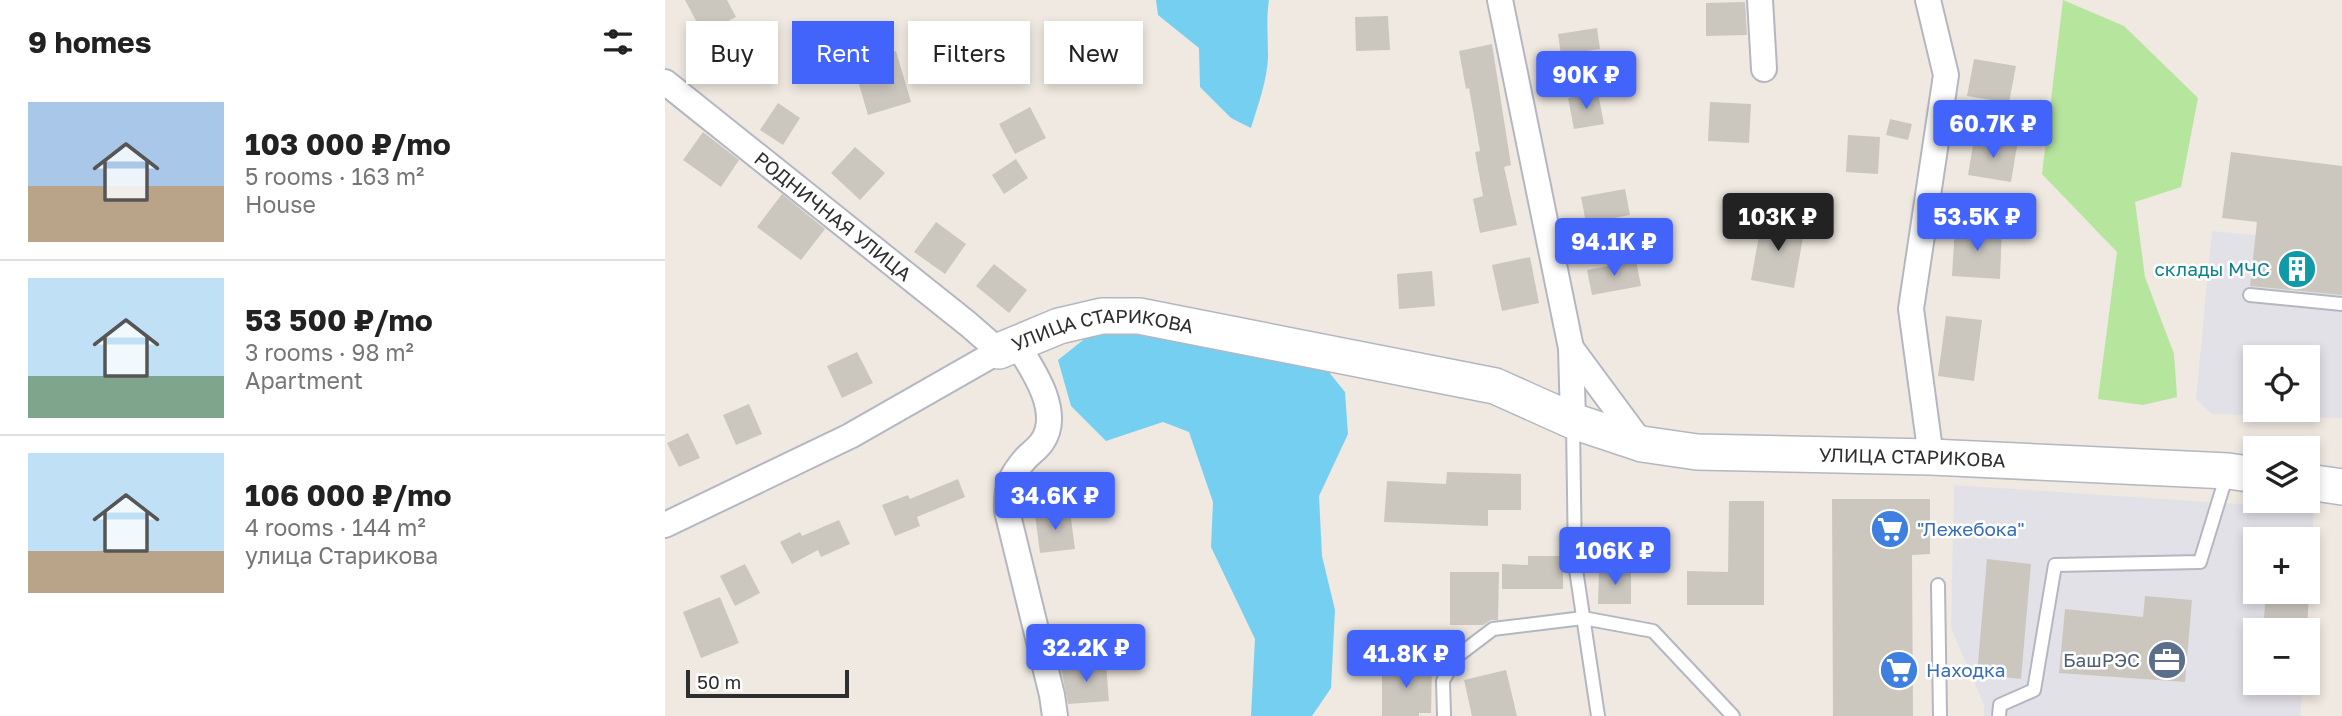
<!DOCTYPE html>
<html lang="en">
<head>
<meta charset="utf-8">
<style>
	body { margin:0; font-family:"Golos Text",sans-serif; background:#f2f2f2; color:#222; height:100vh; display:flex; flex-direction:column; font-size:26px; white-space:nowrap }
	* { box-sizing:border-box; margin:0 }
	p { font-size:23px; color:#767676 }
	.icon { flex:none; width:38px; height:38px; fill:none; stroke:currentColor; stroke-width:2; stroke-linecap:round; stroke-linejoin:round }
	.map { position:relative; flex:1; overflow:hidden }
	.panel { display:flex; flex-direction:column; background:#fff; width:665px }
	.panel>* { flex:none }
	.hud { position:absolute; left:21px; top:21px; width:665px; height:63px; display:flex; gap:14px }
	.tools { position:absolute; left:1578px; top:345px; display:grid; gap:14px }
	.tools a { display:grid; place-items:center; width:77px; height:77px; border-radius:0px; background:#fff; box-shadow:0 4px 10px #0003; font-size:35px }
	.scale { position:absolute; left:21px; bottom:18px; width:163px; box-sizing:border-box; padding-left:7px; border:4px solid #2e2e2e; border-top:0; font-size:19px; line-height:24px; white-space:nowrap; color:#2e2e2e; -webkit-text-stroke:5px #fff; paint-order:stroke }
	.price { position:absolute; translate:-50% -60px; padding:0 16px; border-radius:7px; background:#4264fb; color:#fff; font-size:23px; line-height:46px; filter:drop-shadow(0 2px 4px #0008) }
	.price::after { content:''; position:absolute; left:50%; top:42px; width:21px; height:16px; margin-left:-10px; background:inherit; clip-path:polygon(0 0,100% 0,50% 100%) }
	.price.current { background:#222; color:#fff }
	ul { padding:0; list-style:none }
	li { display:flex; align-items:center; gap:21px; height:175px; padding:0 28px }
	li+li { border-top:2px solid #e0e0e0 }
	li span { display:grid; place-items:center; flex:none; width:196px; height:140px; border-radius:0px; color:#555 }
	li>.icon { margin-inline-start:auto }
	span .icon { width:84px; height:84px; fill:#fffc; stroke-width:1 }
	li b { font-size:30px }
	h2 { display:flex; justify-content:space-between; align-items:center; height:84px; padding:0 28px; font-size:30px }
	.tag { padding:0 24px; border-radius:0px; background:#fff; box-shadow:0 4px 10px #0003; font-size:24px; line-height:63px }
	.tag.current { background:#4264fb; color:#fff }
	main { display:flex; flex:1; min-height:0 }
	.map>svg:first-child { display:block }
	.industrial { fill:#e3e1e8; fill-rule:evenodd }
	.green { fill:#b6e59e }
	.water { fill:#75cff0 }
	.building { fill:#cbc7bf }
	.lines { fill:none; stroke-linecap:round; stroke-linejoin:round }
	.lane-casing { stroke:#b4b7c1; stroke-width:16 }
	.street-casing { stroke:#b4b7c1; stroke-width:28 }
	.secondary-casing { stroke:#b4b7c1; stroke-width:38 }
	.lane { stroke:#fff; stroke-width:12 }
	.street { stroke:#fff; stroke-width:24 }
	.secondary { stroke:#fff; stroke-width:35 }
	.labels { text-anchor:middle; stroke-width:5; stroke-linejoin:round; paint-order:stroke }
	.street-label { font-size:19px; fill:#2e2e2e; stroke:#fff }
	.culture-label { font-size:19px; fill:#0d838f; stroke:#fff; text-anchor:end }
	.shop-label { font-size:19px; fill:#366cbe; stroke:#fff; text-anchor:start }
	.service-label { font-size:19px; fill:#4e5e75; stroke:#fff; text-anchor:end }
</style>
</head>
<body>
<main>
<section class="panel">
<h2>9 homes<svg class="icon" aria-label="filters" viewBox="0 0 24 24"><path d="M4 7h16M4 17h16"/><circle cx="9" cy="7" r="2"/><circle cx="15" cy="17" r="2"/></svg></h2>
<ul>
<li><span style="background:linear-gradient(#a9c7e8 60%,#b9a48a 0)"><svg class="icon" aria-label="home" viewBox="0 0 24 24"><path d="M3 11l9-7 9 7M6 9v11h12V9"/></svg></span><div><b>103 000 ₽/mo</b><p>5 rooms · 163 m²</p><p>House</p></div></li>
<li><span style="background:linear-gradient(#bfe0f5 70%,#7fa58c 0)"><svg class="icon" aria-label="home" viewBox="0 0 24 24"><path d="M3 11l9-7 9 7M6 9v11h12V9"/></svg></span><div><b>53 500 ₽/mo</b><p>3 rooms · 98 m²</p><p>Apartment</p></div></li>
<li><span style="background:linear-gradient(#bfe0f5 70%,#b9a48a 0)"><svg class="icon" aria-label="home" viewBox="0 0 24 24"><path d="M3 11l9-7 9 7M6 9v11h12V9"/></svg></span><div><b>106 000 ₽/mo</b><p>4 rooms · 144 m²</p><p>улица Старикова</p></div></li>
</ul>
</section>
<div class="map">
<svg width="1677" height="716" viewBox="0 0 1677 716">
	<rect width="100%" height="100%" fill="#efe9e1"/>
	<path class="industrial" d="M1547,231l130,13v174l-130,-4 -16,-15zM1591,357h52v53h-52z
		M1289,485l360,24 -7,121h-51v52l47,1 -3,33h-316v-11l-33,-77zM1591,539h52v53h-52z"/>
	<path class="green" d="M1398,0l61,26 74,72 -17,89 -46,15 10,75 29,77 3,43 -34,8 -45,-6 19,-147 -75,-78z"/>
	<path class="water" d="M491,0h113c-3,19 -1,38 -1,57 -1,24 -10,48 -17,71l-20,-10 -31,-31 -1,-39 -41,-33z
		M463,331l200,40 17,21 3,42 -29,62 3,60 13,54 -4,78 -19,28h-61l4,-77 -44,-92 2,-45 -24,-70 -26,-10 -57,19 -35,-35 -13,-46 29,-23z"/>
	<path class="building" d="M20,0h42l9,17 -33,17z
		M1080,2l2,33 -41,1v-33z
		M723,16l2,34 -34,1 -1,-34z
		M932,28l3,21 -39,6 -3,-21z
		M827,44l19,121 -7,2 13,58 -37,8 -7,-34 10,-3 -8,-44 5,-1 -11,-63 -3,1 -7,-38z
		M231,51l15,51 -43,13 -15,-51z
		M1309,59l42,7 -7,37 -42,-7z
		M933,93l6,31 -30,5 -6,-31z
		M1045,102l41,2 -2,39 -41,-2z
		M113,103l22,15 -17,27 -23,-15z
		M365,107l16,31 -31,16 -16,-30z
		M1225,119l22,5 -4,16 -22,-5z
		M38,132l36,28 -18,27 -38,-27z
		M1183,135l32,2 -2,37 -32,-2z
		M1309,139l43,7 -6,36 -43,-7z
		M190,147l30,26 -25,27 -29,-27z
		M1566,152l111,14v129l-92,-9 7,-64 -35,-4z
		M351,159l12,19 -24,16 -12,-19z
		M960,189l5,26 -44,8 -5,-26z
		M117,194l43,35 -24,31 -44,-33z
		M1097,219l43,7 -11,62 -43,-8z
		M271,222l30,22 -21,30 -31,-22z
		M1290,226l47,3 -2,50 -48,-3z
		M865,257l9,46 -37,8 -10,-46z
		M971,261l5,25 -49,9 -5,-25z
		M329,264l33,26 -18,23 -33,-27z
		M767,271l3,35 -36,3 -2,-35z
		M1281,316l36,4 -8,61 -36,-5z
		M192,352l16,31 -31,15 -15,-32z
		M84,404l13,30 -26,11 -13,-30z
		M23,433l12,25 -21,9 -12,-24z
		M782,472l74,2v36h-33v16l-104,-4 3,-41 59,3z
		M293,479l7,18 -48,20 3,9 -25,10 -13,-31 26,-10 2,4z
		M1167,499h98v55l-18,1 1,161h-80z
		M1064,501h35v104h-77v-34l41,1z
		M405,511l5,38 -35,4 -5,-38z
		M174,520l11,24 -29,13 -3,-7 -26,14 -12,-22 20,-10 2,4z
		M863,556h35v33h-61v-25l26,1z
		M1322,559l44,5 -10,115 -44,-5z
		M80,564l15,29 -25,13 -15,-30z
		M934,570l32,1v33h-33z
		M785,572h49l-1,48h-7l-8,5h-33z
		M1601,592h43l-2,38h-44z
		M1480,596l47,4 -7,82 -126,-9 6,-64 78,8z
		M55,597l19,46 -38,15 -18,-46z
		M717,664h50l-1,49h-12v3h-37z
		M441,665l3,36 -41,3 -7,-36z
		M841,670l11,46h-45l-8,-36z"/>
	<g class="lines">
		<g class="lane-casing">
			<path id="lane" d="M1585,295l92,9
				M908,424l2,139 23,153
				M1273,585l2,131
				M779,716l-1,-35 13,-24 37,-28 90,-11 70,13 80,85
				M1334,716l1,-11 34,-15 21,-125 145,-3 27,-88"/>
		</g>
		<g class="street-casing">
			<g id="street">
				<path d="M835,0l71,348 2,73"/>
				<path d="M1095,0l4,69"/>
				<path d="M1263,0l18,75 -35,234 20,148"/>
				<path id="s1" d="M0,82l303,242 31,27 -149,85 -185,89"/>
				<path d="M351,343c16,25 47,69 26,99 -4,6 -11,11 -16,16 -16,18 -20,29 -19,53l45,184 3,21"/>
				<path d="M906,348l71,96"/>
			</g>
		</g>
		<g class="secondary-casing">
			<g id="secondary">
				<path id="s2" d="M334,351l60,-25 43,-10h37l356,70 78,35 69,23 55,8 234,5 297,14 28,4"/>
				<path d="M1643,482l34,5"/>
			</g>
		</g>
		<use href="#lane" class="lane"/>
		<use href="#street" class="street"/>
		<use href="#secondary" class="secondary"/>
	</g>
	<defs>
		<g id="building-disc" transform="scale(2.0125)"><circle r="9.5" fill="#0f9aa8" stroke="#fff"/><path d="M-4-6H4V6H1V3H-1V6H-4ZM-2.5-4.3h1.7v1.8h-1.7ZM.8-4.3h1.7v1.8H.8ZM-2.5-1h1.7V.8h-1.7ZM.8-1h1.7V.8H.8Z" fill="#fff"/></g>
		<g id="supermarket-disc" transform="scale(2.0125)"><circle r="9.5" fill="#3f7fe0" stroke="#fff"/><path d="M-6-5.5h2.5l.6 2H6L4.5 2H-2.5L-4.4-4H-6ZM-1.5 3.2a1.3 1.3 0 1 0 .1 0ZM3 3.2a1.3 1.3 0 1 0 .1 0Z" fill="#fff"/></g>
		<g id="office-disc" transform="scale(2.0125)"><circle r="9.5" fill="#5c6f8a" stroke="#fff"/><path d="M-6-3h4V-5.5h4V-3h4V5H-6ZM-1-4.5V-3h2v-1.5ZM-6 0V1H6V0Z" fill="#fff"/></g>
	</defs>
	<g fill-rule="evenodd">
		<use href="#building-disc" x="1632" y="269"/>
		<use href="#supermarket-disc" x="1225" y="529"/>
		<use href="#office-disc" x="1502" y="660"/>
		<use href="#supermarket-disc" x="1234" y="670"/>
	</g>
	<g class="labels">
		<g class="street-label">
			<text dy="7" stroke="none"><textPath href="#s1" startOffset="215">РОДНИЧНАЯ УЛИЦА</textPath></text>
			<text dy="7" stroke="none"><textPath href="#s2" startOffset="108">УЛИЦА СТАРИКОВА</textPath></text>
			<text dy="7" stroke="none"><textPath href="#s2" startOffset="938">УЛИЦА СТАРИКОВА</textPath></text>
		</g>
		<g class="culture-label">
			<text x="1605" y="276">склады МЧС</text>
		</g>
		<g class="shop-label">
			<text x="1252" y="536">"Лежебока"</text>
			<text x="1261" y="677">Находка</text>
		</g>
		<g class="service-label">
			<text x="1475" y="667">БашРЭС</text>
		</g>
	</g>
</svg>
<div class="tools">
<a><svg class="icon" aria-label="locate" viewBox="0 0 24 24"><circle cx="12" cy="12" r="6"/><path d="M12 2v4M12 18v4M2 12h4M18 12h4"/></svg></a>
<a><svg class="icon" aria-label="layers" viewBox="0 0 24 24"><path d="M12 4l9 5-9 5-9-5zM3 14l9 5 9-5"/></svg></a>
<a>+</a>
<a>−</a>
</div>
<div class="scale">50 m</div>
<b class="price" style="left:921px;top:111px">90K ₽</b>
<b class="price" style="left:1328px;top:160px">60.7K ₽</b>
<b class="price current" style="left:1113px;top:253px">103K ₽</b>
<b class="price" style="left:1312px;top:253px">53.5K ₽</b>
<b class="price" style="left:949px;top:278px">94.1K ₽</b>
<b class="price" style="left:390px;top:532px">34.6K ₽</b>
<b class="price" style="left:950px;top:587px">106K ₽</b>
<b class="price" style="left:421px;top:684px">32.2K ₽</b>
<b class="price" style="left:741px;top:690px">41.8K ₽</b>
<div class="hud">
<a class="tag">Buy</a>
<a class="tag current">Rent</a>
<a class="tag">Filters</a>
<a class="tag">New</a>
</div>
</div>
</main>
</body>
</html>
